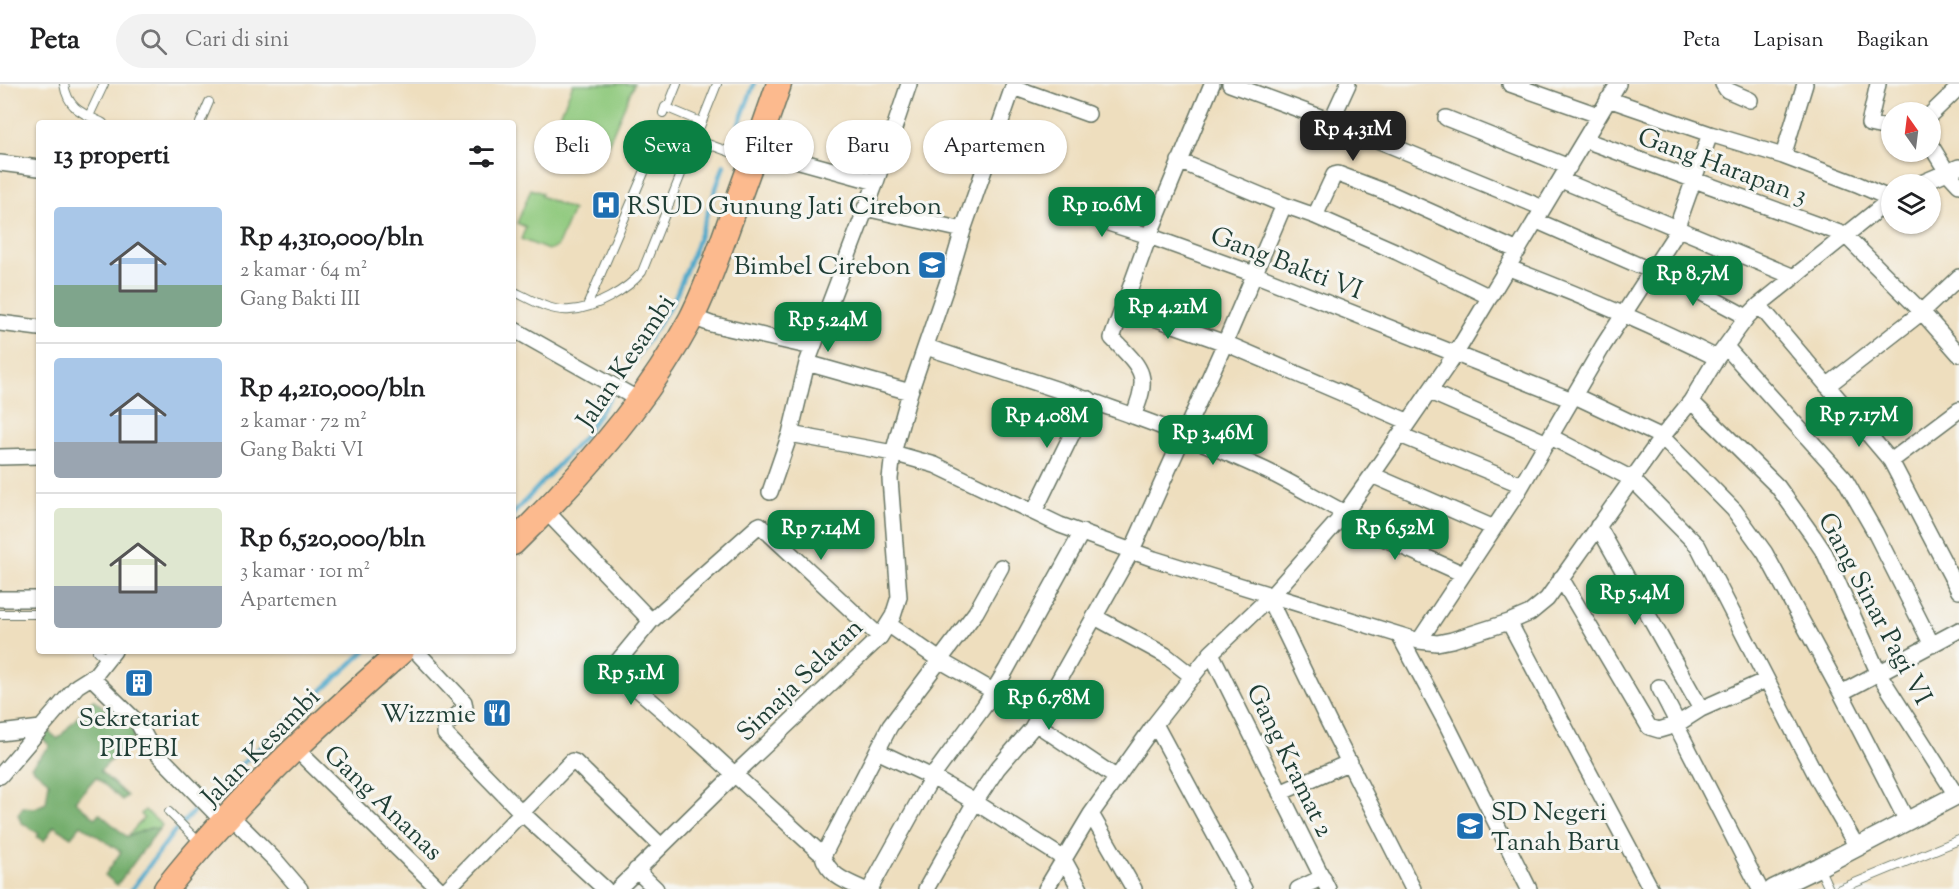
<!DOCTYPE html>
<html lang="id">
<head>
<meta charset="utf-8">
<style>
	body { margin:0; font-family:"Sorts Mill Goudy",serif; background:#f2f2f2; color:#202124; height:100vh; display:flex; flex-direction:column; font-size:22px; white-space:nowrap }
	* { box-sizing:border-box; margin:0 }
	p { font-size:20px; color:#757577 }
	.icon { flex:none; width:33px; height:33px; fill:none; stroke:currentColor; stroke-width:2; stroke-linecap:round; stroke-linejoin:round }
	.map { position:relative; flex:1; overflow:hidden }
	.side { position:absolute; left:36px; top:36px; width:480px; height:534px; display:flex; flex-direction:column; background:#fff; border-radius:6px; box-shadow:0 2px 4px #0004 }
	.side>* { flex:none }
	.hud { position:absolute; left:534px; top:36px; width:570px; height:54px; display:flex; gap:12px }
	.needle { width:39px; rotate:346deg }
	.buttons { position:absolute; left:1881px; top:18px; display:grid; gap:12px }
	.buttons a { display:grid; place-items:center; width:60px; height:60px; border-radius:50%; background:#fff; box-shadow:0 2px 4px #0004; font-size:30px }
	.price { position:absolute; translate:-50% -51px; padding:0 14px; border-radius:12px; background:#0b8043; color:#fff; font-size:20px; line-height:39px; filter:drop-shadow(0 2px 3px #0008) }
	.price::after { content:''; position:absolute; left:50%; top:36px; width:18px; height:14px; margin-left:-9px; background:inherit; clip-path:polygon(0 0,100% 0,50% 100%) }
	.price.current { background:#222; color:#fff }
	ul { padding:0; list-style:none }
	li { display:flex; align-items:center; gap:18px; height:150px; padding:0 18px }
	li+li { border-top:2px solid #e0e0e0 }
	li span { display:grid; place-items:center; flex:none; width:168px; height:120px; border-radius:6px; color:#555 }
	li>.icon { margin-inline-start:auto }
	span .icon { width:72px; height:72px; fill:#fffc; stroke-width:1 }
	li b { font-size:26px }
	h2 { display:flex; justify-content:space-between; align-items:center; height:72px; padding:0 18px; font-size:26px }
	.tag { padding:0 21px; border-radius:27px; background:#fff; box-shadow:0 2px 4px #0004; font-size:21px; line-height:54px }
	.tag.current { background:#0b8043; color:#fff }
	header { display:flex; align-items:center; gap:36px; box-sizing:border-box; height:84px; padding:0 30px; background:#fff; border-bottom:2px solid #e0e0e0 }
	header strong { font-size:28px }
	nav { display:flex; gap:33px; margin-inline-start:auto; font-size:21px }
	.search { width:420px; height:54px; background:#f2f2f2; display:flex; align-items:center; gap:15px; box-sizing:border-box; padding:0 21px; border-radius:33px; color:#757577; font-size:22px }
	.map>svg:first-child { display:block }
	.green { fill:#8fc97d; stroke:#578358; stroke-width:1.5 }
	.forest { fill:#73ad6c; stroke:#497550; stroke-width:1.5 }
	.lines { fill:none; stroke-linecap:round; stroke-linejoin:round }
	.stream { stroke:#4ba8ca; stroke-width:4.5 }
	.service-casing { stroke:#677564; stroke-width:10 }
	.minor-casing { stroke:#677564; stroke-width:18 }
	.tertiary-casing { stroke:#677564; stroke-width:21 }
	.primary-casing { stroke:#677564; stroke-width:27 }
	.service { stroke:#fff; stroke-width:8 }
	.minor { stroke:#fff; stroke-width:15 }
	.tertiary { stroke:#fff; stroke-width:18 }
	.primary { stroke:#fcba8e; stroke-width:24 }
	.labels { text-anchor:middle; stroke-width:6; stroke-linejoin:round; paint-order:stroke }
	.street-label { font-size:26px; fill:#1f3d34; stroke:#f6f6f2 }
	.poi-label { font-size:26px; fill:#1f3d34; stroke:#f6f6f2; text-anchor:start }
</style>
</head>
<body>
<header>
<strong>Peta</strong>
<div class="search"><svg class="icon" aria-label="search" viewBox="0 0 24 24"><circle cx="10" cy="10" r="6"/><path d="M15 15l6 6"/></svg>Cari di sini</div>
<nav><a>Peta</a><a>Lapisan</a><a>Bagikan</a></nav>
</header>
<div class="map">
<svg width="1959" height="805" viewBox="0 0 1959 805">
	<rect width="100%" height="100%" fill="#f6f6f2"/>
	<filter id="ink" filterUnits="userSpaceOnUse"><feTurbulence type="fractalNoise" baseFrequency=".0167" numOctaves="2"/><feDisplacementMap in="SourceGraphic" scale="12" xChannelSelector="R" yChannelSelector="G"/><feConvolveMatrix kernelMatrix="1 2 1 2 8 2 1 2 1" color-interpolation-filters="sRGB"/></filter>
	<filter id="wash" filterUnits="userSpaceOnUse"><feTurbulence type="fractalNoise" baseFrequency=".008" numOctaves="4" result="noise"/><feDisplacementMap in="SourceGraphic" scale="24" xChannelSelector="R" yChannelSelector="G"/><feGaussianBlur stdDeviation="1.35" result="paint"/><feColorMatrix in="noise" values="0 0 0 0 0 0 0 0 0 0 0 0 0 0 0 0 0 1.4 0 .05"/><feComposite in="paint" operator="in"/></filter>
	<g filter="url(#wash)">
		<rect width="100%" height="100%" fill="#eedebe"/>
		<path class="green" d="M573,0h61l-28,65 -51,-22z
			M531,105l11,4 -1,3 32,14 -16,37 -9,3 -27,-11 5,-12 -9,-4z
			M145,726l17,15 -3,4 -9,-1 -23,9 17,-19 -3,-4z"/>
		<path class="forest" d="M93,615l44,35 -37,37 27,25 -5,4 -26,-23 -21,24 20,17 4,-5 28,24 23,-9 9,1 -42,56 -12,-10 16,-23 -40,-27 -10,12 -17,-11 -10,15 -7,-4 2,-3 -18,-12 -3,-8 5,-7 12,1 11,-5 3,-21 -18,-15 19,-21 -9,-9 6,-7 11,9z"/>
		<g class="lines">
			<path class="stream" d="M734,53l20,-53
				M513,430l70,-76 90,-136 23,-56 28,-81
				M217,703l148,-136
				M132,805l41,-56 22,-23"/>
		</g>
	</g>
	<g filter="url(#ink)">
		<g class="lines">
			<g class="service-casing">
				<path id="service" d="M64,0c4,25 18,29 39,39
					M665,23l36,15
					M663,29l2,-6 4,-3 8,-20
					M89,32l15,-32
					M200,39l9,-21
					M655,48l-2,4 2,3 33,14
					M694,55l55,20
					M691,61l15,5 7,-4
					M513,207c17,8 37,21 57,19 24,-1 57,-20 72,-38l75,-188
					M587,222l71,-166
					M0,530h39
					M97,567l10,9
					M169,728l32,32
					M1819,783l10,22
					M1840,805l119,-49"/>
			</g>
			<g class="minor-casing">
				<path id="minor" d="M1230,0l101,37 212,87
					M1510,0l88,31
					M1723,0l4,6 23,10
					M1878,0l-9,40 23,5
					M1013,3l75,27
					M1608,15l102,35 73,22 74,28 34,15
					M1930,31l29,-28
					M1446,34l123,49
					M1331,37l17,-37
					M1585,56l260,95 77,77 37,42
					M1930,60l17,28 12,13
					M756,65l120,33
					M1783,72l22,-72
					M1179,77l105,44
					M0,79l39,5
					M1561,96l233,97
					M1919,100l40,-17
					M865,124l98,22
					M1065,125l84,27 105,38 318,126
					M1315,132l82,36 93,45
					M1537,137l165,72 45,24
					M1509,184c71,27 140,56 208,90
					M1759,221l132,156 68,130
					M1123,223l102,36 182,78
					M692,233l19,7 101,23
					M0,239l39,5
					M513,245l126,71
					M926,263c115,37 229,72 339,123 27,13 53,29 80,43
					M1726,263l118,131 31,54 57,113
					M807,279l103,29
					M1827,302l95,-74 37,-35
					M1430,308l117,51
					M1575,312l87,41 72,73 31,43 76,140 66,128
					M1691,317l87,86 35,49 12,18 54,120 77,121
					M1133,332c18,-42 9,-47 -21,-78l37,-102 63,-152
					M790,350l103,19 42,12 125,60 94,34 265,82 18,2 15,-3 57,-18 21,-9 17,-14 115,-162 29,-36 26,-43 30,-41 12,-12 133,-107
					M1400,351l122,50
					M1551,353l81,42 66,67 122,237 37,64
					M0,373l39,-1
					M1891,377l68,-51
					M1372,391l122,53
					M770,408l20,-58 17,-71 69,-181 33,-98
					M546,427l105,110
					M1034,428l55,-113
					M1339,434l124,56
					M1598,442l103,183
					M1561,494l88,149 10,3 17,-5 25,-16 65,-29
					M0,515h39
					M1269,515l60,124 84,166
					M1095,533l70,38 28,22
					M1509,538l142,267
					M888,540l53,37 52,30
					M1399,551l45,84 85,170
					M880,553l-120,-112 -2,1 -107,95 -37,45v3l83,71 121,111 6,3 66,-128 86,-114 25,-45
					M1419,557l97,-146 87,-149 70,-108 37,-104
					M416,567l48,51 1,6 -20,18v8l77,79 83,76
					M1211,569l117,236
					M91,593l47,46 13,24 73,75
					M1659,603l19,37
					M1841,609l118,-63
					M1035,639l82,55
					M1155,640l89,165
					M1676,641l84,164
					M0,649l41,-5
					M296,665l143,140
					M877,667l55,26 43,25 88,56 17,31
					M0,692l77,-90 19,-12 18,-23
					M1280,709l70,-31
					M1091,730l43,75
					M230,731l46,46 24,28
					M822,769c5,21 22,28 41,36
					M636,786l20,19
					M447,805l125,-128 3,1 86,84
					M618,805l116,-114 146,-138 13,-21 6,-19 -9,-118 3,-26 17,-61 37,-108 16,-54 51,-146
					M870,805l62,-112 53,-72 21,-35 76,-138
					M926,805l49,-87 22,-33 35,-41 100,-178 93,-207 59,-138 31,11 19,-41 4,-1 53,20 127,57
					M1046,805l45,-75 64,-90 56,-71 61,-58 73,-82 27,-38 84,-122 162,-269
					M1298,805l25,-12"/>
			</g>
			<g class="tertiary-casing">
				<path id="tertiary" d="M1773,805l46,-22 140,-73"/>
			</g>
			<g class="primary-casing">
				<path id="primary" d="M513,459c68,-66 133,-140 178,-224 16,-31 27,-65 39,-98 17,-45 33,-91 49,-137
					M166,805c69,-88 152,-164 236,-238"/>
			</g>
			<use href="#service" class="service"/>
			<use href="#minor" class="minor"/>
			<use href="#tertiary" class="tertiary"/>
			<use href="#primary" class="primary"/>
		</g>
	</g>
	<defs>
		<g id="hospital-square" transform="scale(1.5)"><rect x="-9" y="-9" width="18" height="18" rx="4" fill="#1f6fb2" stroke="#f6f6f2"/><path d="M-5-5h3v3.5h4V-5h3V5h-3V1.5h-4V5h-3Z" fill="#fff"/></g>
		<g id="school-square" transform="scale(1.5)"><rect x="-9" y="-9" width="18" height="18" rx="4" fill="#1f6fb2" stroke="#f6f6f2"/><path d="M0-5L7-2L0 1L-7-2ZM-4 1L0 2.5L4 1V4Q0 6-4 4Z" fill="#fff"/></g>
		<g id="building-square" transform="scale(1.5)"><rect x="-9" y="-9" width="18" height="18" rx="4" fill="#1f6fb2" stroke="#f6f6f2"/><path d="M-4-6H4V6H1V3H-1V6H-4ZM-2.5-4.3h1.7v1.8h-1.7ZM.8-4.3h1.7v1.8H.8ZM-2.5-1h1.7V.8h-1.7ZM.8-1h1.7V.8H.8Z" fill="#fff"/></g>
		<g id="restaurant-square" transform="scale(1.5)"><rect x="-9" y="-9" width="18" height="18" rx="4" fill="#1f6fb2" stroke="#f6f6f2"/><path d="M-5-6h1v4h1v-4h1v4h1v-4h1v5L-1.5 .5V6h-2V.5L-5-1ZM5-6V6H3V1.5H1.5Q1.5-4 5-6Z" fill="#fff"/></g>
	</defs>
	<g fill-rule="evenodd">
		<use href="#hospital-square" x="606" y="121"/>
		<use href="#school-square" x="932" y="181"/>
		<use href="#building-square" x="139" y="599"/>
		<use href="#restaurant-square" x="497" y="629"/>
		<use href="#school-square" x="1470" y="742"/>
	</g>
	<g class="labels">
		<g class="street-label">
			<text transform="translate(1723 81) rotate(20)" y="9">Gang Harapan 3</text>
			<text transform="translate(1287 178) rotate(21)" y="9">Gang Bakti VI</text>
			<text transform="translate(625 277) rotate(-56)" y="9">Jalan Kesambi</text>
			<text transform="translate(1876 524) rotate(62)" y="9">Gang Sinar Pagi VI</text>
			<text transform="translate(799 595) rotate(-44)" y="9">Simaja Selatan</text>
			<text transform="translate(260 662) rotate(-45)" y="9">Jalan Kesambi</text>
			<text transform="translate(1291 676) rotate(64)" y="9">Gang Kramat 2</text>
			<text transform="translate(384 718) rotate(44)" y="9">Gang Ananas</text>
		</g>
		<g class="poi-label">
			<text x="627" y="130">RSUD Gunung Jati Cirebon</text>
			<text x="911" y="190" text-anchor="end">Bimbel Cirebon</text>
			<text x="476" y="638" text-anchor="end">Wizzmie</text>
			<text x="139" y="642" text-anchor="middle">Sekretariat<tspan x="139" dy="30">PIPEBI</tspan></text>
			<text x="1491" y="736">SD Negeri<tspan x="1491" dy="30">Tanah Baru</tspan></text>
		</g>
	</g>
</svg>
<div class="buttons">
<a><svg class="needle" viewBox="-14 -14 28 28"><path d="M0-13l5 13h-10z" fill="#e53935"/><path d="M0 13l5-13h-10z" fill="#757577"/></svg></a>
<a><svg class="icon" aria-label="layers" viewBox="0 0 24 24"><path d="M12 4l9 5-9 5-9-5zM3 14l9 5 9-5"/></svg></a>
</div>
<b class="price current" style="left:1353px;top:78px">Rp 4.31M</b>
<b class="price" style="left:1102px;top:154px">Rp 10.6M</b>
<b class="price" style="left:1693px;top:223px">Rp 8.7M</b>
<b class="price" style="left:1168px;top:256px">Rp 4.21M</b>
<b class="price" style="left:828px;top:269px">Rp 5.24M</b>
<b class="price" style="left:1859px;top:364px">Rp 7.17M</b>
<b class="price" style="left:1047px;top:365px">Rp 4.08M</b>
<b class="price" style="left:1213px;top:382px">Rp 3.46M</b>
<b class="price" style="left:821px;top:477px">Rp 7.14M</b>
<b class="price" style="left:1395px;top:477px">Rp 6.52M</b>
<b class="price" style="left:1635px;top:542px">Rp 5.4M</b>
<b class="price" style="left:631px;top:622px">Rp 5.1M</b>
<b class="price" style="left:1049px;top:647px">Rp 6.78M</b>
<div class="hud">
<a class="tag">Beli</a>
<a class="tag current">Sewa</a>
<a class="tag">Filter</a>
<a class="tag">Baru</a>
<a class="tag">Apartemen</a>
</div>
<section class="side">
<h2>13 properti<svg class="icon" aria-label="filters" viewBox="0 0 24 24"><path d="M4 7h16M4 17h16"/><circle cx="9" cy="7" r="2"/><circle cx="15" cy="17" r="2"/></svg></h2>
<ul>
<li><span style="background:linear-gradient(#a9c7e8 65%,#7fa58c 0)"><svg class="icon" aria-label="home" viewBox="0 0 24 24"><path d="M3 11l9-7 9 7M6 9v11h12V9"/></svg></span><div><b>Rp 4,310,000/bln</b><p>2 kamar · 64 m²</p><p>Gang Bakti III</p></div></li>
<li><span style="background:linear-gradient(#a9c7e8 70%,#9aa5b1 0)"><svg class="icon" aria-label="home" viewBox="0 0 24 24"><path d="M3 11l9-7 9 7M6 9v11h12V9"/></svg></span><div><b>Rp 4,210,000/bln</b><p>2 kamar · 72 m²</p><p>Gang Bakti VI</p></div></li>
<li><span style="background:linear-gradient(#dfe7d0 65%,#9aa5b1 0)"><svg class="icon" aria-label="home" viewBox="0 0 24 24"><path d="M3 11l9-7 9 7M6 9v11h12V9"/></svg></span><div><b>Rp 6,520,000/bln</b><p>3 kamar · 101 m²</p><p>Apartemen</p></div></li>
</ul>
</section>
</div>
</body>
</html>
